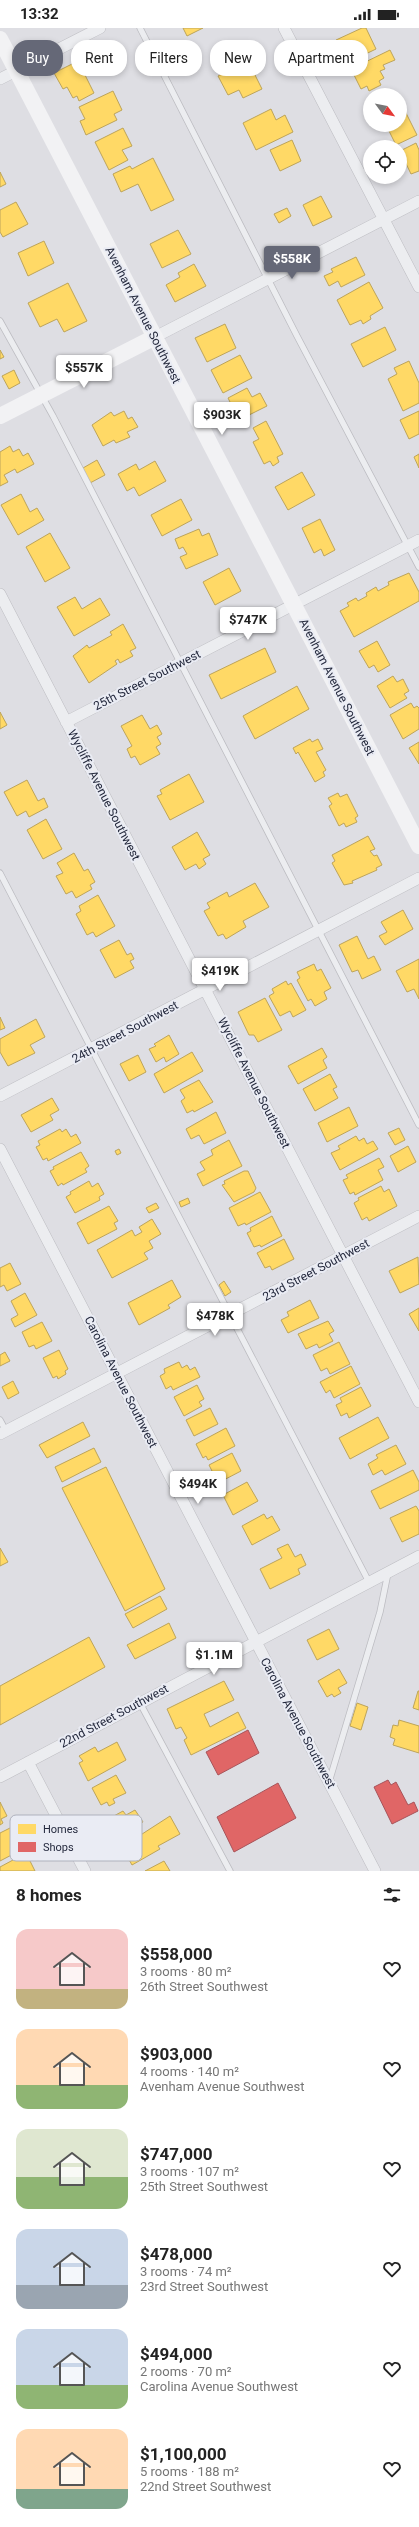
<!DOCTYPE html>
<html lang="en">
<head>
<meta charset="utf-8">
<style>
	body { margin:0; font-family:Roboto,sans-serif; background:#f6f6f6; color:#222; height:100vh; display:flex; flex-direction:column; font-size:15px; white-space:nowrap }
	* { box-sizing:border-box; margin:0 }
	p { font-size:13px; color:#767676 }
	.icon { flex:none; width:22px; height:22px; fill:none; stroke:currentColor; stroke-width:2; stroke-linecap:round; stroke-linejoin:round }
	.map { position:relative; height:1843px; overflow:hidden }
	.sheet { display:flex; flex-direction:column; background:#fff; flex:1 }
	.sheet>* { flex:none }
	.top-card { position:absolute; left:12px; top:12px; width:395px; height:36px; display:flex; gap:8px }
	.needle { width:26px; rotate:122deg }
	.controls { position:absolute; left:363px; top:60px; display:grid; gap:8px }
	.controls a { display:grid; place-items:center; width:44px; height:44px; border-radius:50%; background:#fff; box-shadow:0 2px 6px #0003; font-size:20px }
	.price { position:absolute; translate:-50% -34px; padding:0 9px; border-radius:4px; background:#fff; color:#222; font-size:13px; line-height:26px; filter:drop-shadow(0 1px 2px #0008) }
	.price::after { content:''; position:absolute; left:50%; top:24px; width:12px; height:9px; margin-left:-6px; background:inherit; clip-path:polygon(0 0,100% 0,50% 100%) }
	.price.active { background:#656877; color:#fff }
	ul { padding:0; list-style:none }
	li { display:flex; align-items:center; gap:12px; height:100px; padding:0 16px }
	li span { display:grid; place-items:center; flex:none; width:112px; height:80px; border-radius:12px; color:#555 }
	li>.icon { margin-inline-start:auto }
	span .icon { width:48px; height:48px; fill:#fffc; stroke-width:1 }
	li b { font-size:17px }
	h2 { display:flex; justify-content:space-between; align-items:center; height:48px; padding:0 16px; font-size:17px }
	.chip { padding:0 14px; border-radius:16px; background:#fff; box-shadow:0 2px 6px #0003; font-size:14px; line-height:36px }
	.chip.active { background:#656877; color:#fff }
	.status { display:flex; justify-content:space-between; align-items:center; height:28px; padding:0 20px; background:#fff; direction:ltr }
	.status svg { height:11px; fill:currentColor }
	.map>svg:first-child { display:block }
	.homes { fill:#ffd966; stroke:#bda45a }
	.shops { fill:#e06666; stroke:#a8545a }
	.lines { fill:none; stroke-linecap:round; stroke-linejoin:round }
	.lane-casing { stroke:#bcbcc1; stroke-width:7 }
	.street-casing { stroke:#bcbcc1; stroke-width:12 }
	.lane { stroke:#ecedf0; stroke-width:5.5 }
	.street { stroke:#ecedf0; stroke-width:11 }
	.secondary { stroke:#f2f2f4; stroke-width:16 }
	.labels { text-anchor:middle; stroke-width:4; stroke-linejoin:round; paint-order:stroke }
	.street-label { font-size:12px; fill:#24293d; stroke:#eaecf4 }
	.key { fill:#eaecf4; stroke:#afb2bd; stroke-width:1 }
	.key-label { font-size:11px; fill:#24293d }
</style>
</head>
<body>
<div class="status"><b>13:32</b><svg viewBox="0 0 49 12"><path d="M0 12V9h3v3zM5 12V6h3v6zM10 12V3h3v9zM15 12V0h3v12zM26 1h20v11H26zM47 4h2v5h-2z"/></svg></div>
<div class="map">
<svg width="419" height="1843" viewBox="0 0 419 1843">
	<rect width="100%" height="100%" fill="#dedee3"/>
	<path class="homes" d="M183,0h20l-16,8z
		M362,0h4l10,21 -29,14 -11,-23z
		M390,22l5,10 -12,5 2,4 -5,2 4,7 -5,3 2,4 -12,6 -2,-5 -6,3 -10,-20z
		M86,29l7,14 -8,4 9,18 -15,8 -2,-5 -4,2 -6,-11 -4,2 -9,-16z
		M248,33l14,28 -19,9 -4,-8 -11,5 -10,-19z
		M113,63l9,19 -8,4 3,6 -31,15 -6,-14 5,-2 -6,-12z
		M402,77l15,30 -21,10 -10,-20h14v-19z
		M271,81l5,11 9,-5 8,17 -37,18 -13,-27z
		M123,100l9,18 -10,4 6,10 -19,10 -14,-28z
		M292,112l9,21 -21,10 -10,-21z
		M416,115l3,7v21l-8,3 -11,-23z
		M153,130l21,42 -23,11 -13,-27 -17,8 -8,-18 17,-8 2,3z
		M0,144l6,12 -6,3z
		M321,168l11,21 -19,9 -10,-21z
		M16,174l12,22 -25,13 -3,-5v-22z
		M287,180l4,8 -12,7 -5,-9z
		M178,202l13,24 -29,14 -12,-24z
		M44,213l10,22 -26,13 -10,-23z
		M356,229l9,18 -24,12 -3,-6 -9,5 -5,-10 9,-4 -2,-3z
		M194,236l12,22 -31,16 -9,-17 14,-8 -2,-4z
		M369,254l14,26 -13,8 1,3 -8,5 -2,-4 -11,5 -13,-25z
		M68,255l19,38 -23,11 -7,-13 -17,8 -12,-24z
		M225,296l11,24 -29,14 -12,-24z
		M385,299l11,23 -33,17 -12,-23z
		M0,322l4,7 -4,2z
		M240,327l12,23 -29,15 -12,-23z
		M409,333l10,22v20l-16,8 -15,-32 9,-5 -3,-6z
		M14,342l6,13 -11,6 -7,-13z
		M247,360l5,9 8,-4 7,13 -28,14 -11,-22z
		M124,383l4,8 4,-2 6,10 -11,5 3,5 -14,6 -2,-3 -11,6 -11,-21 19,-13 3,4z
		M419,383v23l-10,5 -9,-19z
		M266,393l17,33 -6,3 2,5 -6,4 -3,-5 -6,3 -11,-22 6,-3 -6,-11z
		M10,418l3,6 6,-3 4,7 5,-3 6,11 -17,9 -2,-4 -11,6 4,7 -8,4v-34z
		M419,426v14l-5,-11z
		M97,432l8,15 -15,8 -7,-15z
		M155,433l11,20 -27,15 -5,-9 -7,4 -9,-17 18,-10 3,6z
		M302,444l13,23 -27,15 -13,-23z
		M21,466l9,18 7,-4 7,12 -26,15 -17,-30z
		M181,471l11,21 -30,16 -11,-21z
		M320,491l15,31 -11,6 -3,-7 -7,4 -12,-25z
		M199,501l3,7 7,-3 9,22 -32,14 -6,-12 7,-3 -4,-7 -4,2 -4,-10z
		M50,505l20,35 -25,14 -19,-35z
		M229,540l12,23 -26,14 -12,-23z
		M409,545l10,19v9l-65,36 -14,-26 9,-5 -2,-3 9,-5 2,3 9,-5 -1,-3 10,-6 2,4 11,-6 -1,-3z
		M75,569l7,12 18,-11 10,17 -36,21 -17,-29z
		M123,596l13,24 -6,3 3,5 -13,7 -2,-4 -3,2 2,3 -28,19 -16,-27 14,-11 2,3 23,-13 -2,-3z
		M377,613l13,24 -12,7 -4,-7 -5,3 -10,-17z
		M265,620l11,24 -55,27 -12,-24z
		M393,648l4,6 6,-3 6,12 -5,3 3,4 -17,10 -13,-22z
		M297,658l12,23 -54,30 -12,-23z
		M411,675l3,5 3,-2 2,2v21l-16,10 -13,-24z
		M0,684l7,13 -7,4z
		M142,687l8,14 7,-4 5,9 -5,3 4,7 -5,3 4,7 -20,11 -5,-9 -4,2 -4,-9 5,-3 -11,-20z
		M310,711l2,3 6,-3 5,10 -7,3 10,18 -3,2 2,4 -10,6 -17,-30 -2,2 -3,-6z
		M419,714v22l-10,-16z
		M189,746l15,28 -34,18 -13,-24 5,-2 -2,-4z
		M27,752l11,21 6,-3 4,9 -19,10 -3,-6 -9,5 -13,-24z
		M338,765l2,4 7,-3 11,22 -3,2 2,4 -11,5 -2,-4 -5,3 -10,-20 3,-2 -4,-6z
		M46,791l16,30 -19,10 -16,-29z
		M197,804l13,23 -7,4 3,5 -7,5 -3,-5 -11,6 -13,-23z
		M368,808l7,13 -5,2 4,5 3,-1 5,10 -6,3 1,2 -25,11 1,2 -9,2 -12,-22 3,-2 -3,-6z
		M74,825l10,18 4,-2 7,13 -5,3 2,4 -16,9 -4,-7 -6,3 -10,-18 7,-3 -6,-10z
		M255,855l14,24 -26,14 3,6 -20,12 -3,-5 -5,2 -14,-25 6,-3 -3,-5 20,-11 2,5z
		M98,867l17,31 -19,11 -3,-5 -6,3 -11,-21 5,-3 -2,-5z
		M403,882l10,19 -28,16 -6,-9 8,-4 -6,-10z
		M357,908l11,23 6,-3 7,14 -19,9 -4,-9 -6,2 -13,-27z
		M119,912l8,15 4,-2 3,6 -4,2 4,7 -19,10 -15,-28z
		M419,931v40l-5,-10 -7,3 -11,-21z
		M314,936l3,7 4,-2 10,19 -7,4 3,7 -12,7 -4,-7 -3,2 -11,-21 3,-2 -3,-6z
		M286,953l2,4 3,-2 15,27 -13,7 -3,-6 -10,5 -11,-20 5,-3 -2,-4z
		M265,970l17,32 -24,12 -4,-7h-5l-11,-23z
		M0,989l5,11 -5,2z
		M36,991l9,18 -15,8 5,8 -27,13 -8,-14v-13z
		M169,1007l10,19 -13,8 -2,-5 -8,5 -7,-13 7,-3 -2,-2z
		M322,1020l5,9 -4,3 4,8 -29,16 -10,-18z
		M192,1024l11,19 -39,22 -10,-19z
		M138,1027l8,17 -17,9 -9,-17z
		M330,1046l7,13 -4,2 5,9 -23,13 -12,-22z
		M199,1052l14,22 -19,10 -1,-2 -6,3 -6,-12 4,-3 -5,-8z
		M52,1070l7,12 -9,5 3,5 -22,12 -10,-17z
		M349,1079l9,19 -31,16 -9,-19z
		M216,1084l10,21 -22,11 -5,-9 -8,4 -5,-10z
		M399,1100l6,12 -10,5 -7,-12z
		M60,1101l2,3 4,-3 5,8 5,-3 5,9 -33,18 -1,-3 -4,2 -7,-13 4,-2 -2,-4z
		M356,1108l3,5 5,-3 3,6 6,-3 5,8 -38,21 -9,-17 9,-4 -2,-3z
		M229,1112l13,26 -39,20 -6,-12 8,-4 -5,-8 13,-7 -2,-5z
		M408,1118l8,16 -18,10 -8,-16z
		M119,1121l2,4 -4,2 -2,-4z
		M81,1124l8,14 -4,3 2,3 -24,13 -1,-2 -4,3 -8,-15 4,-2 -1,-2z
		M379,1130l5,9 -6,3 5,10 -28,15 -1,-3 -4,2 -7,-14 5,-2 -2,-3z
		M244,1143h4l8,17 -2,4 -20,10 -12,-17 3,-1 -1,-3z
		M89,1153l3,6 6,-4 6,11 -5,3 1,3 -25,13 -9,-16 5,-3 -1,-2z
		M381,1158l3,6 5,-3 8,17 -28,15 -2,-4 -5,3 -8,-17 5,-3 -1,-2z
		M260,1164l11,20 -25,13 -1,-2 -7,3 -9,-18z
		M188,1170l2,5 -9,4 -2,-5z
		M156,1175l3,5 -10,5 -3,-5z
		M109,1178l9,15 -4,2 3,6 -29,15 -11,-21z
		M272,1188l10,20 -21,11 -1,-2 -6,2 -7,-14 4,-2 -1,-3z
		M152,1191l9,15 -12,7 4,7 -9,5 4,6 -36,19 -15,-28 35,-20 3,6 7,-4 -3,-5z
		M284,1211l10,20 -22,11 -2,-4 -5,2 -8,-15z
		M418,1229l1,27 -19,9 -11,-22z
		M10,1235l11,21 -14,7 -3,-6 -4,2v-19z
		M172,1252l9,17 -13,8 2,3 -31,17 -11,-22z
		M224,1253l7,11 -6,4 -6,-11z
		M25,1265l12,22 -22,12 -4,-8 7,-4 -7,-14z
		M310,1272l9,18 -31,15 -7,-13 8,-4 -2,-4z
		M419,1280v23l-10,-17z
		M328,1293l6,10 -5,3 4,7 -14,7 -2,-4 -11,5 -8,-15z
		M42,1294l10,19 -16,8 -2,-4 -5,2 -7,-15z
		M339,1314l11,22 -20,10 -3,-6 -6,3 -8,-16z
		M59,1322l9,19 -3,2 1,3 -8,5 -1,-3 -4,2 -10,-20z
		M5,1324l5,9 -10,5v-11z
		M179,1334l3,6 5,-3 3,5 5,-3 5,10 -27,13 -2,-4 -5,3 -6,-13 5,-3 -1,-4z
		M351,1338l9,18 -26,14 -4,-8 -4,3 -6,-11z
		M13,1353l6,12 -11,6 -6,-12z
		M197,1357l7,14 -5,3 3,4 -18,10 -10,-19z
		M361,1359l10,19 -22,12 -2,-5 -6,3 -5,-11 6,-3 -2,-4z
		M210,1380l8,16 -24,12 -8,-16z
		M378,1389l11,21 -39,21 -11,-21z
		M83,1394l7,14 -43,22 -8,-13z
		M226,1400l9,18 -27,14 -2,-4 -3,2 -7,-14z
		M396,1417l10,19 -21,11 -3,-5 -9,5 -5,-11 10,-6 -2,-3z
		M94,1420l7,14 -39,20 -7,-15z
		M232,1425l9,18 -23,12 -9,-18z
		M106,1439l59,122 -40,22 -63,-123z
		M413,1442l6,12v8l-39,19 -9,-18z
		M247,1454l11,19 -25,14 -10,-20z
		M416,1478l3,5v23l-17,8 -12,-24z
		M264,1486l3,5 5,-3 8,14 -28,15 -10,-19z
		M288,1516l7,13 6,-3 5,11 -8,4 2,5 -30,15 -10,-20 22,-11 -5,-9z
		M0,1520l8,14 -8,4z
		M160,1568l7,13 -34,19 -8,-14z
		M169,1595l7,15 -41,21 -8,-14z
		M329,1601l10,20 -22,11 -10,-20z
		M89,1609l16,30 -105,58v-39z
		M339,1641l8,14 -9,5 3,5 -7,4 -2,-3 -5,3 -9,-16z
		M224,1653l10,19 -30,14 6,13 28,-15 8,16 -55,27 -7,-15 3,-2 -6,-11 -5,2 -9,-20z
		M418,1663h1v19l-6,-2z
		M357,1675l11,4 -7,23 -11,-4z
		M399,1692l20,6v27l-26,-8 2,-6 -5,-2 3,-12 5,1z
		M117,1714l9,18 -38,21 -9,-18 4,-2 -4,-5 16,-9 3,5z
		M116,1747l10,18 -13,6 2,4 -6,3 -2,-4 -6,3 -9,-17z
		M0,1774l7,14 -6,3 2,4 -3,2z
		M135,1782l8,12 -25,15 -8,-13 5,-2 -3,-5 11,-6 3,4z
		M170,1788l10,18 -22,12 2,3 -28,16 -10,-18z
		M12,1799l11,22 -23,12v-28z
		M26,1825l9,18h-35v-4z
		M164,1833l6,10h-25z"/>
	<path class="shops" d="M248,1702l11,23 -41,22 -12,-23z
		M388,1752l3,5 5,-3 12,23 6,-3 4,9 -26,13 -18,-37z
		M278,1755l18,35 -62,34 -17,-35z"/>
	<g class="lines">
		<g class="lane-casing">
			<path id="lane" d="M140,0l157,308 122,231
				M0,293l53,95 366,709
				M0,845l369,709
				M0,1392l6,11
				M140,1675l90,168
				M329,1754l51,-170 8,-39"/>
		</g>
		<g class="street-casing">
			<path id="street" d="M284,0l135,259
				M0,51l100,-51
				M155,309l264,-136
				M0,566l419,808
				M66,694l353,-182
				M0,1068l419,-218
				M0,1121l375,722
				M0,1406l419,-218
				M28,1734l57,109
				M0,1749l419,-221"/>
		</g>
		<use href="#lane" class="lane"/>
		<use href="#street" class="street"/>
		<path class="secondary" d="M0,11l419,807
			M0,388l155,-79"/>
	</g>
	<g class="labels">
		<g class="street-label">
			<text transform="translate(143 287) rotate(63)" y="4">Avenham Avenue Southwest</text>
			<text transform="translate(147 652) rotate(-27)" y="4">25th Street Southwest</text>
			<text transform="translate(337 659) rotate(63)" y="4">Avenham Avenue Southwest</text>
			<text transform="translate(104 767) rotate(63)" y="4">Wycliffe Avenue Southwest</text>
			<text transform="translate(125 1004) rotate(-28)" y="4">24th Street Southwest</text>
			<text transform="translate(254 1055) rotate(63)" y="4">Wycliffe Avenue Southwest</text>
			<text transform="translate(316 1242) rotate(-28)" y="4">23rd Street Southwest</text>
			<text transform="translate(121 1354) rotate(63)" y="4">Carolina Avenue Southwest</text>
			<text transform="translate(114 1688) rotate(-28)" y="4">22nd Street Southwest</text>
			<text transform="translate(298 1695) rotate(62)" y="4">Carolina Avenue Southwest</text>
		</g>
	</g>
	<rect x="10" y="1787" width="132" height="46" rx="6" class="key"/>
	<rect x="18" y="1796" width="18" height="10" fill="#ffd966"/>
	<rect x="18" y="1814" width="18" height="10" fill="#e06666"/>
	<g class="key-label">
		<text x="43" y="1805">Homes</text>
		<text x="43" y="1823">Shops</text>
	</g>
</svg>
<div class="controls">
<a><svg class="needle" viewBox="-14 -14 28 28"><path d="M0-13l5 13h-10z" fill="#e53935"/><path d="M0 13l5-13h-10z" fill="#767676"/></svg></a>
<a><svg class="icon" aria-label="locate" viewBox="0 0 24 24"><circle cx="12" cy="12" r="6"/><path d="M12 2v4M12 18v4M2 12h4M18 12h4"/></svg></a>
</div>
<b class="price active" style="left:292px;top:252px">$558K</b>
<b class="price" style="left:84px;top:361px">$557K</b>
<b class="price" style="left:222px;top:408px">$903K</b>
<b class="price" style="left:248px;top:613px">$747K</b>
<b class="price" style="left:220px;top:964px">$419K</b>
<b class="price" style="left:215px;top:1309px">$478K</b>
<b class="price" style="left:198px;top:1477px">$494K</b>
<b class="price" style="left:214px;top:1648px">$1.1M</b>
<div class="top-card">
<a class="chip active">Buy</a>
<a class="chip">Rent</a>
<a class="chip">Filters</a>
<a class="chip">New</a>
<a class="chip">Apartment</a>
</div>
</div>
<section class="sheet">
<h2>8 homes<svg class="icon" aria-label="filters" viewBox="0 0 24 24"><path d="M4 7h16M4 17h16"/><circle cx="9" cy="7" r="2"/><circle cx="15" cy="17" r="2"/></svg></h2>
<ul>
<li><span style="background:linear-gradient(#f6c9c9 75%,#c2b280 0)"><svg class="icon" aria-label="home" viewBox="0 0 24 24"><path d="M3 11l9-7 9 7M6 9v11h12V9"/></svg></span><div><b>$558,000</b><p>3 rooms · 80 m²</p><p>26th Street Southwest</p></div><svg class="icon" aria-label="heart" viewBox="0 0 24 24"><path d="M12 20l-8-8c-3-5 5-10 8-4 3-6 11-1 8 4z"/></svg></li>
<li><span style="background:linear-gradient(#ffd9b3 70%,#8fb573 0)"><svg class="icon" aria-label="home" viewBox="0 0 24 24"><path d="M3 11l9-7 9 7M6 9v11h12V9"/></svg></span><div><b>$903,000</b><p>4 rooms · 140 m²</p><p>Avenham Avenue Southwest</p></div><svg class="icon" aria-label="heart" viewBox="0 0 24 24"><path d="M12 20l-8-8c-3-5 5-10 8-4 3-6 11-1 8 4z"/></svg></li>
<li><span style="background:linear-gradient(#dfe7d0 60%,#8fb573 0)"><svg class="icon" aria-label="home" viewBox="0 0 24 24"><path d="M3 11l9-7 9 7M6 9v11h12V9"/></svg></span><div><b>$747,000</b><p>3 rooms · 107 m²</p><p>25th Street Southwest</p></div><svg class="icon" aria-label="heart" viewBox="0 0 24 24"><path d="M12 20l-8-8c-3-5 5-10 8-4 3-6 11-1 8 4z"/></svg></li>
<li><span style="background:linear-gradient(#c9d6e8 70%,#9aa5b1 0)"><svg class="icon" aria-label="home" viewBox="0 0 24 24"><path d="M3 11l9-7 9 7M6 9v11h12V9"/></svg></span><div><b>$478,000</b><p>3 rooms · 74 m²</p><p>23rd Street Southwest</p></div><svg class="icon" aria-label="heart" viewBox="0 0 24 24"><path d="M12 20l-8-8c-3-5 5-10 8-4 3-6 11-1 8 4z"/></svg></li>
<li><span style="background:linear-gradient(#c9d6e8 70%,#8fb573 0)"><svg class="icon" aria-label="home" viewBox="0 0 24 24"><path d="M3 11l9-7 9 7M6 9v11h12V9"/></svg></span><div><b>$494,000</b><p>2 rooms · 70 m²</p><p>Carolina Avenue Southwest</p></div><svg class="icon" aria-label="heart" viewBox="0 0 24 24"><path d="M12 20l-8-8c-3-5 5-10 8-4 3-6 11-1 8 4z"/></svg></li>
<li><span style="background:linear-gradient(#ffd9b3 75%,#7fa58c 0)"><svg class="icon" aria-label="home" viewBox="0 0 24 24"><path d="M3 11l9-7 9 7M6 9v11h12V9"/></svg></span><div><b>$1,100,000</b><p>5 rooms · 188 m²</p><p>22nd Street Southwest</p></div><svg class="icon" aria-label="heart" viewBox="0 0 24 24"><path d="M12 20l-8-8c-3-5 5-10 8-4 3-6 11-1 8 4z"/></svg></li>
</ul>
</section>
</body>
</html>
